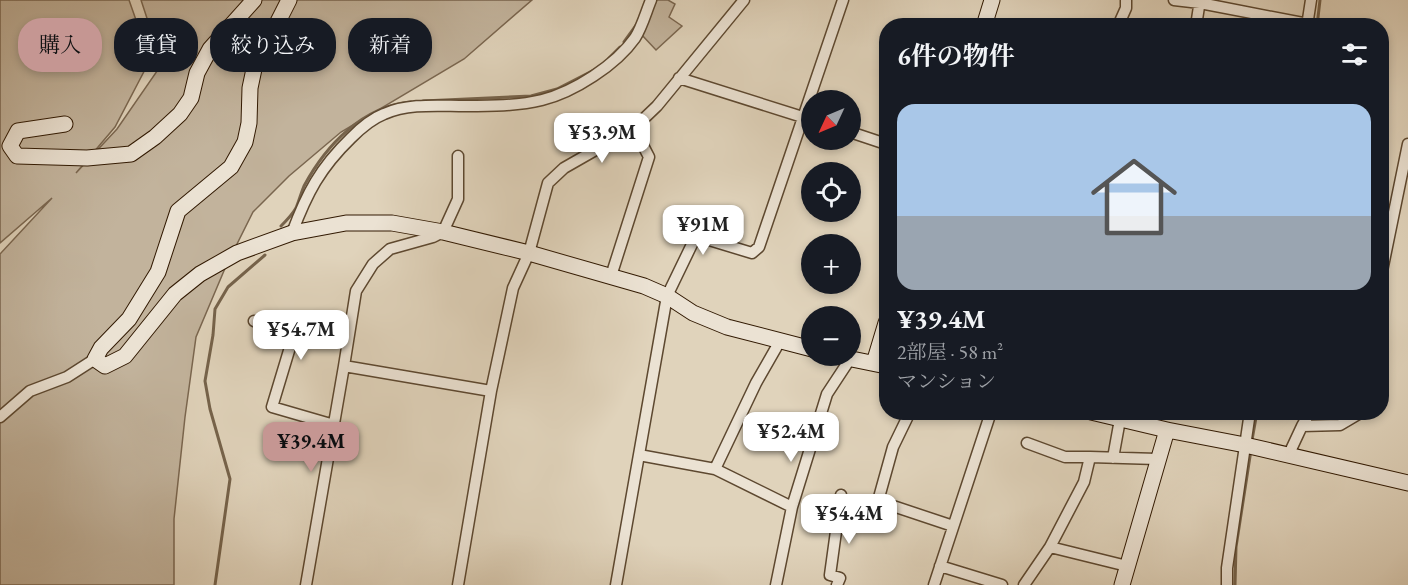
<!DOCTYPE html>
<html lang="ja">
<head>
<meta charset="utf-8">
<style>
	body { margin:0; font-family:"EB Garamond","Noto Serif JP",serif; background:#20242c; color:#f1f3f6; height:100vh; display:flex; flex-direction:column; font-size:22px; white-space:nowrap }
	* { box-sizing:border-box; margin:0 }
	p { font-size:20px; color:#9ea1a6 }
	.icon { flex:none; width:33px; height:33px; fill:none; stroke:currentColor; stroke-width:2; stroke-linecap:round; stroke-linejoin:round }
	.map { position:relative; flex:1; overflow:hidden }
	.details { position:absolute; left:879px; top:18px; width:510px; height:402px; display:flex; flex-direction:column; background:#171b24; border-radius:24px; box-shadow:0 3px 9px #0003 }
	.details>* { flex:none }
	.top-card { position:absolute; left:18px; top:18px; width:570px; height:54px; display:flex; gap:12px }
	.needle { width:39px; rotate:226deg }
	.tools { position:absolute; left:801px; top:90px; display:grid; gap:12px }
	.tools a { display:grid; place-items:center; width:60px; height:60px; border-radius:50%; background:#171b24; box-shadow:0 3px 9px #0003; font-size:30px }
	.price { position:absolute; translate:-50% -51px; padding:0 14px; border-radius:12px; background:#fff; color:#222; font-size:20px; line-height:39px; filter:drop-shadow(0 2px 3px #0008) }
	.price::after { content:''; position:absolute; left:50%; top:36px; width:18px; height:14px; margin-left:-9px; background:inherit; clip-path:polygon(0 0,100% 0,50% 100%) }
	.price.selected { background:#c59692; color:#111 }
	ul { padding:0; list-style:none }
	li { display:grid; align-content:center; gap:12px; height:318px; padding:0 18px }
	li+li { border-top:2px solid #363941 }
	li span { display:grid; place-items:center; height:186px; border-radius:18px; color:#555 }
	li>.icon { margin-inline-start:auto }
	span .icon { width:108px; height:108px; fill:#fffc; stroke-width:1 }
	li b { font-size:26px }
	h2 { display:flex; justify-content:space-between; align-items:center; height:72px; padding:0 18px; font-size:26px }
	.tag { padding:0 21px; border-radius:24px; background:#171b24; box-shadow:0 3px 9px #0003; font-size:21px; line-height:54px }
	.tag.selected { background:#c59692; color:#111 }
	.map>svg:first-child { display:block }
	.green { fill:#c2b39c; stroke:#7a664f; stroke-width:1.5 }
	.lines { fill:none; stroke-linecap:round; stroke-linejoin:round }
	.stream { stroke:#76634b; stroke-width:3 }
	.street-casing { stroke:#5d4830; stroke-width:13 }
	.secondary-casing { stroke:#311902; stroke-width:17 }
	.street { stroke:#ebe2d3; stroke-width:10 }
	.secondary { stroke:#ebe2d3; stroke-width:15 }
</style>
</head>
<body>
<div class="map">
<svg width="1408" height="585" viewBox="0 0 1408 585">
	<rect width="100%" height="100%" fill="#e0d3bb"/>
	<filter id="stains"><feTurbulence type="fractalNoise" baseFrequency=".00333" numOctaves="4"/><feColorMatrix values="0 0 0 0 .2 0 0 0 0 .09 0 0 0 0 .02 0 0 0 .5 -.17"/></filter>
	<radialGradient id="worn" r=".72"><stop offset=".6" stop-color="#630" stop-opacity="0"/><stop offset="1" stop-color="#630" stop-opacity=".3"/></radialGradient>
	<path class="green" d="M0,0h129l21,60 -35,67 -39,46 41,-44 45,-65 -21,-64h391l-68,59 -123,73 -52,44 -36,36 -27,54 -30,71 -11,80 -11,102v66h-174v-331l52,-56 -52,45z
		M656,0h12l7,4 -6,13 13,9 -26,24 -15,-16z"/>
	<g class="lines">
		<path class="stream" d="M1317,26l3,-26
			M624,42l13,-18
			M609,58l11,-11
			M423,101l108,-5 26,-7 37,-19
			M281,226c5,-5 11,-11 15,-18 3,-7 5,-15 8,-22 22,-41 59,-80 107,-84
			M1252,440l5,-28
			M215,585l15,-106 -20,-70 -5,-28 8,-46 2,-26 13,-22 37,-32
			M1235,585l1,-38 15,-97"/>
		<g class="street-casing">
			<path id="street" d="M1174,0l26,3 108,21
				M1118,26l8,-18v-8
				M1196,26l4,-26
				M1307,26l4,-26
				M679,78l133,42
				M850,132l36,12
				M458,156v43l-15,33 -10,5 -43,12 -17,15 -17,27 -12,75 147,25
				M292,233c15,-40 28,-65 59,-95 10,-10 20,-19 33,-24 25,-11 54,-8 81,-8 25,0 52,0 77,-6 32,-8 74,-35 93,-62 7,-11 11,-26 16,-38
				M1382,271l26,-127
				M611,276l38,-119 -15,-29
				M254,321l40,13 -22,73 62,18
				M910,412l-17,35 -15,54 75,25
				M0,417l30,-26 37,-14 28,-18
				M1302,426l8,-14
				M1027,443l38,14h25
				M639,455l76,14 77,38
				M1288,456l14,-30 38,-1 22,-13
				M1113,458l8,-44
				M715,469l41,-86 24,-42
				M1050,547l34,-65 6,-25 67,2
				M940,566l62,19
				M306,585l38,-219
				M458,585l33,-194 22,-103 16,-35 19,-70 16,-15 70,-40 23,-22 87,-106
				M616,585l51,-289 29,-60 56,17 7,-6 84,-247
				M776,585l16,-78 35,-113 23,-35
				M837,585l3,-7 -10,-3 11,-80
				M934,585l57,-173
				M1024,585l26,-38 77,19
				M1227,585v-17l23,-156"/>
		</g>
		<g class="secondary-casing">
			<path id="secondary" d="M289,0l-35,69 -4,19 -1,35 -4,19 -14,25 -53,44 -20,61 -29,47 -28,29 -6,11 10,7 20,-10 50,-62 25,-20 37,-21 55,-20 54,-10h46l51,9 86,21 115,33 23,10 26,17 34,14 85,22
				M984,26l8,-26
				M65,124l-47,7 -8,15 7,10 70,2 44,-4 24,-17 25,-23 11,-16 6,-25 13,-24 44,-49
				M837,356l49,10
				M874,363l12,-40
				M1091,412l76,18 78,15 163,38
				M1122,585l45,-155"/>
		</g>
		<use href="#street" class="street"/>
		<use href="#secondary" class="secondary"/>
	</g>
	<rect width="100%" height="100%" filter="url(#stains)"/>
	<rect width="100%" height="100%" fill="url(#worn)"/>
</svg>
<div class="tools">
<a><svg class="needle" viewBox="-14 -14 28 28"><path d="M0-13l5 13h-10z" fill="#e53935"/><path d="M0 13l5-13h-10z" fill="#9ea1a6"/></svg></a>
<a><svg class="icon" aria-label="locate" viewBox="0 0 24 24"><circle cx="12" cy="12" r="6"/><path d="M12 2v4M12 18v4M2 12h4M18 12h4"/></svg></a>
<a>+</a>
<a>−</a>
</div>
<b class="price" style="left:602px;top:164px">¥53.9M</b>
<b class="price" style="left:703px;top:256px">¥91M</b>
<b class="price" style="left:301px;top:361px">¥54.7M</b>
<b class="price" style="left:791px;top:463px">¥52.4M</b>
<b class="price selected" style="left:311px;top:473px">¥39.4M</b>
<b class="price" style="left:849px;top:545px">¥54.4M</b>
<div class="top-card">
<a class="tag selected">購入</a>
<a class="tag">賃貸</a>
<a class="tag">絞り込み</a>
<a class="tag">新着</a>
</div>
<section class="details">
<h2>6件の物件<svg class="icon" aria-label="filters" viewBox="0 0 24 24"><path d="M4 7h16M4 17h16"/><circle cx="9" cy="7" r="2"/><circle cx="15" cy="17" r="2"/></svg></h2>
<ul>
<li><span style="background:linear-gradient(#a9c7e8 60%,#9aa5b1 0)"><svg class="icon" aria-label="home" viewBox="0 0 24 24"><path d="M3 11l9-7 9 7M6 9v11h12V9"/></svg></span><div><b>¥39.4M</b><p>2部屋 · 58 m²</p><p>マンション</p></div></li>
</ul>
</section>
</div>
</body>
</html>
